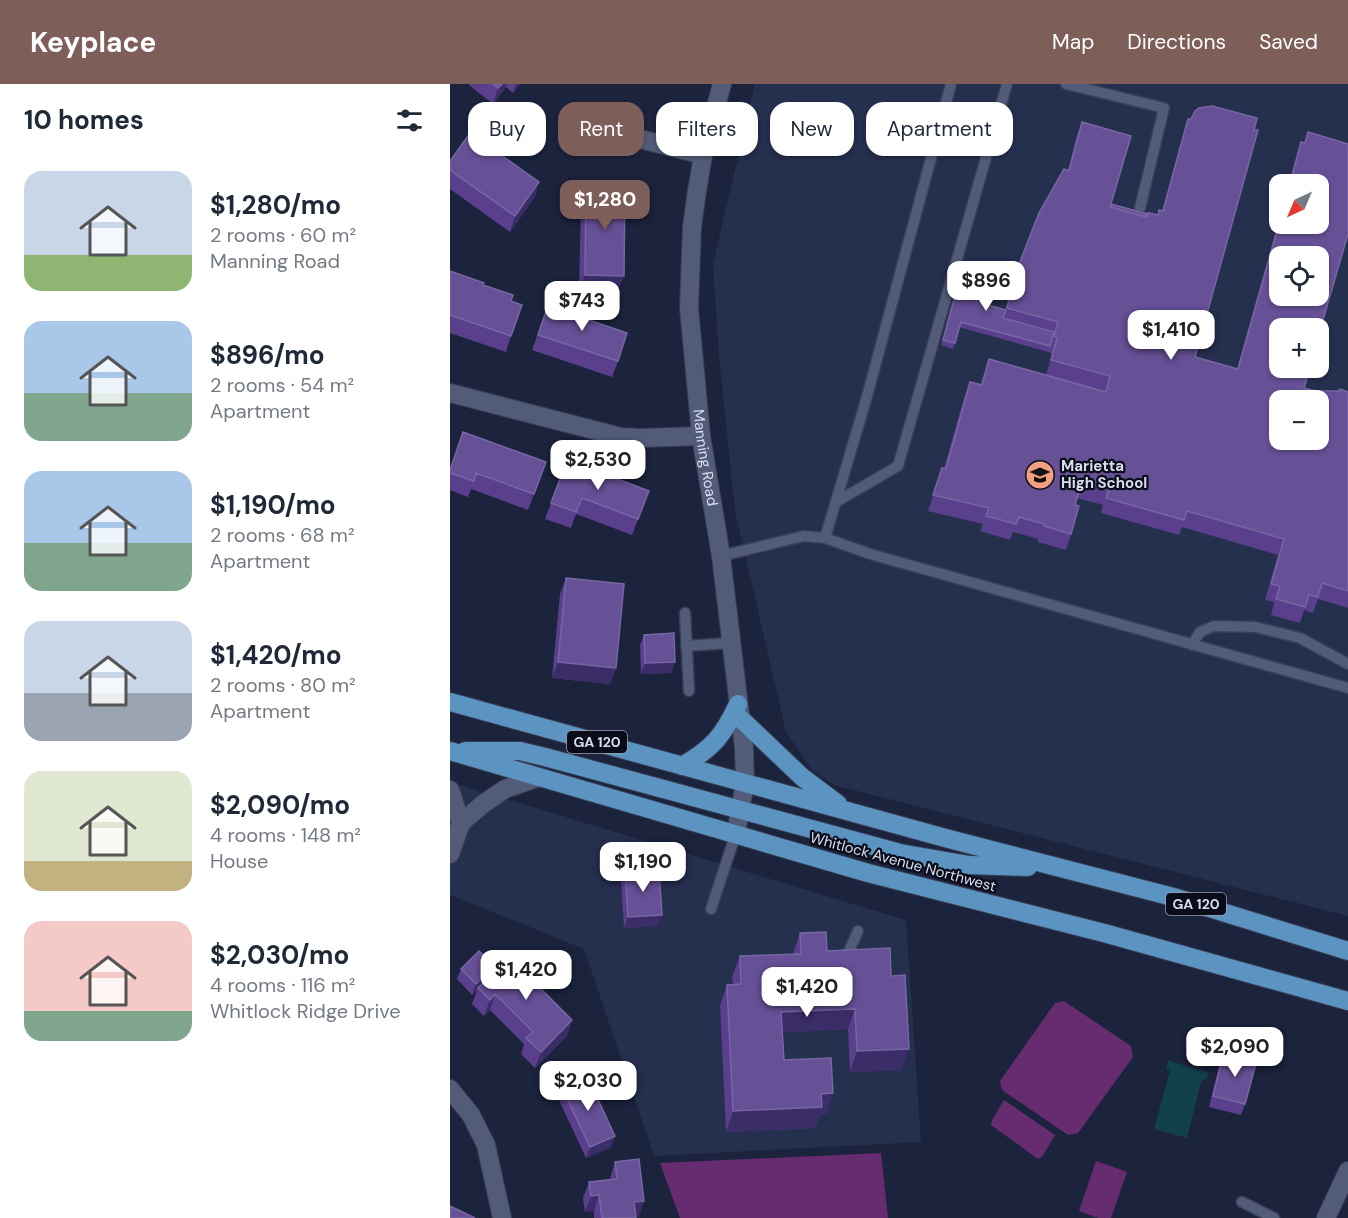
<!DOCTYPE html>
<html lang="en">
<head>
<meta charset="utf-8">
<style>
	body { margin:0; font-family:"DM Sans",sans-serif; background:#f6f6f7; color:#1f2937; height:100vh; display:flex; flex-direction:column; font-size:22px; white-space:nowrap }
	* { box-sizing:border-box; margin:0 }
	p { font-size:20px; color:#747a83 }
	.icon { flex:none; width:33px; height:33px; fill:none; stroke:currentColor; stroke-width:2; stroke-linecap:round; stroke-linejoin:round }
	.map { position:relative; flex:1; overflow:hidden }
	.sheet { display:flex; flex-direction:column; background:#fff; width:450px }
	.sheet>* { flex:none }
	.hud { position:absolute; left:18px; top:18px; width:570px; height:54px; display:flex; gap:12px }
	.needle { width:39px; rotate:224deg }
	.buttons { position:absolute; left:819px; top:90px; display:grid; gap:12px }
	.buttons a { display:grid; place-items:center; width:60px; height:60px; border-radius:12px; background:#fff; box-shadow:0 2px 4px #0004; font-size:30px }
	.price { position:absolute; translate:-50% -51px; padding:0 14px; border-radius:12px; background:#fff; color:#222; font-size:20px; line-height:39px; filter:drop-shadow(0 2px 3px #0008) }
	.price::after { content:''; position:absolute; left:50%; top:36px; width:18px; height:14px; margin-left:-9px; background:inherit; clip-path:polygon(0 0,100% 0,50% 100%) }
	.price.active { background:#7e5e59; color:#fff }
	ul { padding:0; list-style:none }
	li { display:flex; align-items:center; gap:18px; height:150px; padding:0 24px }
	li span { display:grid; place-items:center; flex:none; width:168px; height:120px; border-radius:18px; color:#555 }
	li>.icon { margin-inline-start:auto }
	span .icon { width:72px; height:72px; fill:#fffc; stroke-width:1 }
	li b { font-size:26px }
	h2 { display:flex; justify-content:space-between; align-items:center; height:72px; padding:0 24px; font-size:26px }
	.pill { padding:0 21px; border-radius:18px; background:#fff; box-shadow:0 2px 4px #0004; font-size:21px; line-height:54px }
	.pill.active { background:#7e5e59; color:#fff }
	header { display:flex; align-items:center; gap:36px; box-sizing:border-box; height:84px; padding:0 30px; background:#7e5e59; color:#fff }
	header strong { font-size:28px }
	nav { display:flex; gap:33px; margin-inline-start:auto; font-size:21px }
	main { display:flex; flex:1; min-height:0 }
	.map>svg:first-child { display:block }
	.built { fill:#252f4e; fill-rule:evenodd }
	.green { fill:#662c6f }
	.water { fill:#113f4a }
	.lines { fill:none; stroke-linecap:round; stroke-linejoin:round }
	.lane-casing { stroke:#383e54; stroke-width:13 }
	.street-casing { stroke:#383e54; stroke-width:20 }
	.highway-casing { stroke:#383e54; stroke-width:20 }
	.lane { stroke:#525c79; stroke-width:10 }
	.street { stroke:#525c79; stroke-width:18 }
	.highway { stroke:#5b94c1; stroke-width:18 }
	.wall { fill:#593f8c; fill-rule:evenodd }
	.shaded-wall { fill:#3a2d68 }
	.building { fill:#665096; stroke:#7866a4; stroke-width:1.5; fill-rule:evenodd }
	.labels { text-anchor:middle; stroke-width:4.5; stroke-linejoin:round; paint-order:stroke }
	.shield { fill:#0a0d19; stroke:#9a9fb0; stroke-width:1.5 }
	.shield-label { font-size:14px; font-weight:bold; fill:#d8def0 }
	.street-label { font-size:15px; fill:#d8def0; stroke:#0a0d19 }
	.poi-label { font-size:15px; font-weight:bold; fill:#d8def0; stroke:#0a0d19; text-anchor:start }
</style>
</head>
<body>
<header>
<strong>Keyplace</strong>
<nav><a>Map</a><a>Directions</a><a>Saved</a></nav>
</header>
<main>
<section class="sheet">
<h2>10 homes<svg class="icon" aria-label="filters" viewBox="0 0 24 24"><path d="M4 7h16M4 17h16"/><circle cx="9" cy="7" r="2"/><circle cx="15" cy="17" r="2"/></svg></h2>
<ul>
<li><span style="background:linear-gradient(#c9d6e8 70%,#8fb573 0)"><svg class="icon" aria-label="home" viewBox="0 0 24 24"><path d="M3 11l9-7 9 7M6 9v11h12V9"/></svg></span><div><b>$1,280/mo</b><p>2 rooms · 60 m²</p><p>Manning Road</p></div></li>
<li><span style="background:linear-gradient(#a9c7e8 60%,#7fa58c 0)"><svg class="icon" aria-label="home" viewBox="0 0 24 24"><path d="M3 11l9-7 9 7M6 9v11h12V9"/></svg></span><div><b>$896/mo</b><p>2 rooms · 54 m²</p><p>Apartment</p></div></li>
<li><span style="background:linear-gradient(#a9c7e8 60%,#7fa58c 0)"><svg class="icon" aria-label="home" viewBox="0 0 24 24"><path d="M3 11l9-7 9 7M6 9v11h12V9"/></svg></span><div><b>$1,190/mo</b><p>2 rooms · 68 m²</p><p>Apartment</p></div></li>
<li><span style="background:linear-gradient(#c9d6e8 60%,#9aa5b1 0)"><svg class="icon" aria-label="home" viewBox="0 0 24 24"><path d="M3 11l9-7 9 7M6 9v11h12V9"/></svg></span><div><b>$1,420/mo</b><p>2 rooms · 80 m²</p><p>Apartment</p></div></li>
<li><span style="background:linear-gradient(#dfe7d0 75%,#c2b280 0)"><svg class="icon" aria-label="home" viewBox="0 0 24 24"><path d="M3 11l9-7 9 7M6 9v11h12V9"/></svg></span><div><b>$2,090/mo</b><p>4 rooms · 148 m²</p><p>House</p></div></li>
<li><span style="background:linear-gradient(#f6c9c9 75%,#7fa58c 0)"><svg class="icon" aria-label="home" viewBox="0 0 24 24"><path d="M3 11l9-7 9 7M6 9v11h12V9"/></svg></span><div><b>$2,030/mo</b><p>4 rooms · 116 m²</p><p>Whitlock Ridge Drive</p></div></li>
</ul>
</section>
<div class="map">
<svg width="898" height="1134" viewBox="0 0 898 1134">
	<rect width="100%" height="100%" fill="#1b233d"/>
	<path class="built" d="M305,0h593v832l-514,-131 -22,-15 -26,-38 -51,-221 -16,-155 -6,-92zM830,100h38v40h-38zM830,172h38v40h-38zM830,244h38v40h-38zM830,316h38v40h-38z
		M0,698l456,138 15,222 -267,14 -70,-207 -134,-54z"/>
	<path class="green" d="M614,917l67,45 2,11 -55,76 -10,2 -66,-45 -2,-9 55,-78z
		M554,1016l51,35 -13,22 -4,2 -47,-34 1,-5z
		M431,1069l7,65h-208l-20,-55z
		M646,1077l31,11 -16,46h-13l-19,-7z"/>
	<path class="water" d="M718,976l41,13 -3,7 -4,-1 -15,59 -33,-9 16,-59 -4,-1z"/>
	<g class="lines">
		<g class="lane-casing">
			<path id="lane" d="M616,0l98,24 -24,100
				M386,418l62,-36 109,-382
				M375,454l41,-138 85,-316
				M271,472l83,-20 21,2 45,16 478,134
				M235,529l4,78
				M742,561l8,-13 14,-6 41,1 45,11 48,26
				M236,562l44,-3
				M261,825l25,-76
				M391,874l7,-5 10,-22
				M792,1118l32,16"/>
		</g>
		<g class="street-casing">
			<g id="street">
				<path id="s1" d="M272,0l-19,71 -6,36 -5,36 -3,81 12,128 20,120 23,192 1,35 -9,50"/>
				<path d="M143,43l110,28"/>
				<path d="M0,309l171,44 19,1 61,-2"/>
				<path d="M0,706l11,33"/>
				<path d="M0,770l11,-31 22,-19 22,-15 34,-12"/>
				<path d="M0,1005l21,26 15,30 16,73"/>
				<path d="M876,1134l22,-47"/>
			</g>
		</g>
		<g class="highway-casing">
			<path id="highway" d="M0,618l499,137 228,59 171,53
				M290,634l62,59 36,27
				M0,667l418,122 236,60 244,68
				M15,667h55l25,6 355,96 69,12 59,2
				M232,682c31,-18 41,-30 56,-62"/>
		</g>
		<use href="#lane" class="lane"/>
		<use href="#street" class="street"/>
		<use href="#highway" class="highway"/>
	</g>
	<path class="wall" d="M19,0h51l-7,9 -7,-6 -13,17 -24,-19z
		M762,22l45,12 -3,12h4l-63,227 42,12 43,-153v8h38v-40h-30l8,-26 5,-16 3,1 4,-11 40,12v90l-30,103v-9h-38v40h30l-6,20 11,3h24l1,-2 8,3v216l-30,-9 -5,14 -9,-3 -4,13 -29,-8 3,-13 -9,-2 13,-45 -96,-28 -3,8 -78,-22 2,-8 -26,-7 -2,7 4,1 -8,28 -5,16 -28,-8v-3l-25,-7 -3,8 -30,-9 3,-7 -55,-13 14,-43h2l20,-70 6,-16 10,3 9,-26 57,16 6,-21 -4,-2 -89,-25 -6,22 -12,-4 23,-83 22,7 -9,33 28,8 8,-30 26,-67 25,-44 4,1 8,-32 6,-16 49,14 -20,68 46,11 2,-5 3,1 21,-76 5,-16h3l4,-8 4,-3zM830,172h38v40h-38zM830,316h38v40h-38z
		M0,77l89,21 -5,16 -24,34 -60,-43z
		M136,102l32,105 -39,-1 2,-88z
		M0,187l61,30v35l-5,16 -56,-19z
		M98,221l70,56 -6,16 -80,-27z
		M117,376l82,31 -17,44 -56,-21 -5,14 -26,-9z
		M96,378l-18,48 -57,-21 -3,8 -18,-7v-21z
		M116,494l50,90 -6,16 -58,-6 8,-84z
		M194,551l31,27 -4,11 -30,1 -1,-29z
		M175,787l33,55 -34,2 -3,-46z
		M350,849l27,18 64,25 10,94 -51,2 -2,-43 -66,3 2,28 49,33 -7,21h-6l-5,14 -89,4 -6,-127 7,-20 6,-1 -1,-7 8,-21 53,-2z
		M11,885l31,5 36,2 44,44 -5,16 -32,32 -14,-14 3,-10 -34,-34 -6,6 -12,-12 5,-14 -5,5 -15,-16z
		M774,967l21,53 -4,11 -32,-8 11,-45z
		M112,1004l53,48 -4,11 -25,11 -28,-60z
		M165,1078l24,54 -3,1v1h-42v-7l-9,1 -2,-14 6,-16 21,-2v-2z"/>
	<path class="shaded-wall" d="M52,0h5l-1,3 -13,17 5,-16z
		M66,0h4l-7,9z
		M89,98l-5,16 -24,34 5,-16z
		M135,191l39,1 -6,15 -39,-1z
		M108,578l58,6 -6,16 -58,-6z
		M225,578l-4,11 -30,1 4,-11z
		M212,831l-4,11 -34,2 4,-11z
		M45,882l-4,11 -13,11 -6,7 4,-11z
		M45,910l-5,16 -6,6 6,-16z
		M405,925l-7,20 -74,4 7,-21z
		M122,936l-5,16 -32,32 6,-16z
		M459,965l-8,21 -51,2 7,-21z
		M383,1009l-7,21h-6l-5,14 -89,4 7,-21 88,-17z
		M165,1052l-4,11 -25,11 4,-11z
		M149,1111l-5,16 -9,1 6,-16z
		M194,1117l-5,15 -11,2 6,-16z"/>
	<path class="building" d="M43,0h9l-4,4z
		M762,22l45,12 -3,12h4l-63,227 43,12 42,-149v4h38v-40h-28l11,-42 4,1 3,-11 40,12v90l-30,103v-9h-38v40h30l-6,20 11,3h24l1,-2 8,3v199l-26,-8 -4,14 -9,-2 -4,12 -29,-8 4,-13 -9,-2 13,-45 -97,-28 -3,9 -78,-22 3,-9 -27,-7 -7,23 4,1 -8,28 -27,-8v-2l-25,-7 -3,7 -30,-8 3,-8 -56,-13 9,-27 4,1 24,-87 12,3 7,-26 117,33 4,-16 -59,-16 6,-22 -3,-2 4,-14 -51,-14 12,-44 20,-51 25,-44 5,2 13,-49 49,14 -21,71 37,10 1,-4 10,2 1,-5 4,1 25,-92h3l4,-8 4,-3zM830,172h38v40h-38zM830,316h38v40h-38z
		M20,49l69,49 -24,34 -65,-46v-9z
		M136,102l39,1 -1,89 -39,-1z
		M661,120l36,10 -1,3 -36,-10z
		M514,178l22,7 -9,33 29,8 -3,8 51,14 -4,14 -89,-24 -6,21 -12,-3z
		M0,187l34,12 -1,2 30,10 -2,6 11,4 -11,31 -61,-21z
		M115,219l21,7 -3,8 44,15 -9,28 -80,-26 10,-30 15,5z
		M13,348l83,30 -12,32 -58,-21 -2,8 -24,-8v-3z
		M117,376l82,31 -11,28 -56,-21 -6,14 -25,-9z
		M116,494l58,6 -8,84 -58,-6z
		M224,549l1,29 -30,1 -1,-28z
		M209,786l3,45 -34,2 -3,-46z
		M376,848l1,19 63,-3 1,28 14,-1 4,74 -52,2 -2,-42 -74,3 3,48 47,-2 2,35 -12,1 1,13 -89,4 -6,-126 14,-1 -1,-28 61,-2 -1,-21z
		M29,867l16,15 -19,18 -15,-15z
		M64,868l17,17 -5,5 46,46 -31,32 -15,-14 7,-6 -38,-38 -5,6 -12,-12z
		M774,967l33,9 -12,44 -32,-8z
		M137,992l28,60 -25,11 -28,-59z
		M189,1075l5,42 -10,1 2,16h-34l-3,-23 -8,1 -2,-14 28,-3 -2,-17z
		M0,1122l25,12h-25z"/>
	<defs>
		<g id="school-disc" transform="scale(1.5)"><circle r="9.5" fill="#f39f82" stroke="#0a0d19"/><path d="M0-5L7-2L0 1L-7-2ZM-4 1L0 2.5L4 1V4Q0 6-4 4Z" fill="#111"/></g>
	</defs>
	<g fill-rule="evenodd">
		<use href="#school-disc" x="590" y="391"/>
	</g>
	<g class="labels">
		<g class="shield">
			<rect x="117" y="647" width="60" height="22" rx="4.5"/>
			<rect x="716" y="809" width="60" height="22" rx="4.5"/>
		</g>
		<g class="shield-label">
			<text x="147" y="663">GA 120</text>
			<text x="746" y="825">GA 120</text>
		</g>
		<g class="street-label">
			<text dy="5" stroke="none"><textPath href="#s1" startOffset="378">Manning Road</textPath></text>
			<text transform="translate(453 778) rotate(15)" y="5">Whitlock Avenue Northwest</text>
		</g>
		<g class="poi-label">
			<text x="611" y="387">Marietta<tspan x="611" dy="17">High School</tspan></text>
		</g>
	</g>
</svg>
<div class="buttons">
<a><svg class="needle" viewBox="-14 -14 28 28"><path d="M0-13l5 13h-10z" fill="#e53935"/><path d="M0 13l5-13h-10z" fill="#747a83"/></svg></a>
<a><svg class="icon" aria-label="locate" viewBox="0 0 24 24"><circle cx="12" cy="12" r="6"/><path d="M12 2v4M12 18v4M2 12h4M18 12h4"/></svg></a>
<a>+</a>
<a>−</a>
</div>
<b class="price active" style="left:155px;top:147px">$1,280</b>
<b class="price" style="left:536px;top:228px">$896</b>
<b class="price" style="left:132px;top:248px">$743</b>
<b class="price" style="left:721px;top:277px">$1,410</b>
<b class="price" style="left:148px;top:407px">$2,530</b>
<b class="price" style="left:193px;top:809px">$1,190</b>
<b class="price" style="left:76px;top:917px">$1,420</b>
<b class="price" style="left:357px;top:934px">$1,420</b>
<b class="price" style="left:785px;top:994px">$2,090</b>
<b class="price" style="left:138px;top:1028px">$2,030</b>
<div class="hud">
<a class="pill">Buy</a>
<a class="pill active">Rent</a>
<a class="pill">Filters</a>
<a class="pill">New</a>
<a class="pill">Apartment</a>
</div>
</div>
</main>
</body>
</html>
